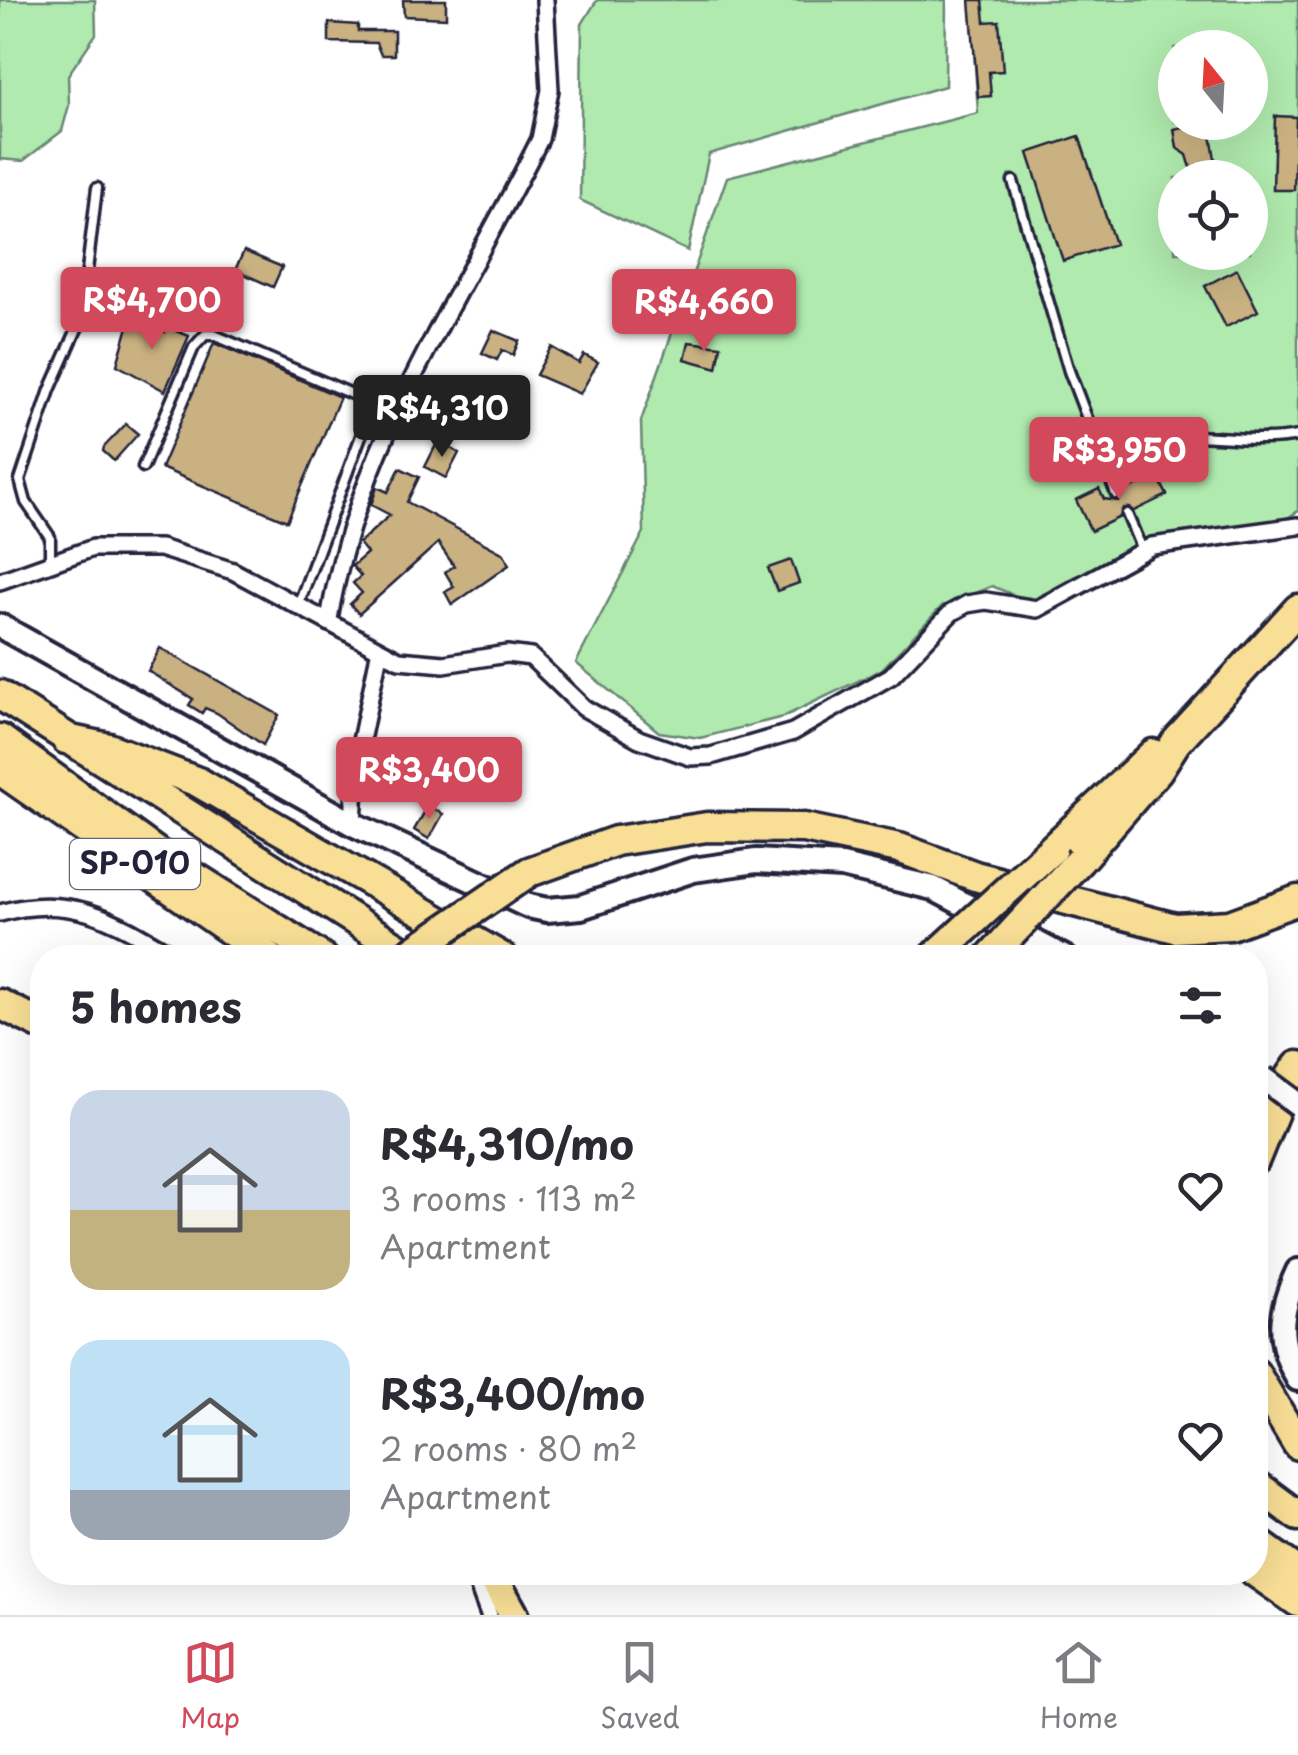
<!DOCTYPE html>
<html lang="en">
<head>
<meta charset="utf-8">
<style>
	body { margin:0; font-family:"Playpen Sans",sans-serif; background:#f7f7f7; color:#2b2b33; height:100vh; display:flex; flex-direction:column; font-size:38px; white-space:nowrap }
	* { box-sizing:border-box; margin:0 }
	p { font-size:32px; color:#7c7c81 }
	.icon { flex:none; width:55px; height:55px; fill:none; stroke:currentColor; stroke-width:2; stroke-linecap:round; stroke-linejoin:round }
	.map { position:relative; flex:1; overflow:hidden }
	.sheet { position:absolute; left:30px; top:945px; width:1238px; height:640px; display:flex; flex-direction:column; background:#fff; border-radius:40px; box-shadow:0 10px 40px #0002 }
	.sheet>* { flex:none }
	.needle { width:65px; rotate:342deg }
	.buttons { position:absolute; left:1158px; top:30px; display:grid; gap:20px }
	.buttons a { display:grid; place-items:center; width:110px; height:110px; border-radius:50%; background:#fff; box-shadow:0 10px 40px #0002; font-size:50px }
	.price { position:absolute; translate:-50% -85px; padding:0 22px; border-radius:10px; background:#d1495b; color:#fff; font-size:32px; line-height:65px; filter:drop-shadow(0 2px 5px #0008) }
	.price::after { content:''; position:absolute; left:50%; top:60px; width:30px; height:22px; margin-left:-15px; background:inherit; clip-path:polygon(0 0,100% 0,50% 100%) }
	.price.current { background:#222; color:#fff }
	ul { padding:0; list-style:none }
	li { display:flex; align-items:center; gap:30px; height:250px; padding:0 40px }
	li span { display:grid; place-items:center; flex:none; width:280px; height:200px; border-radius:30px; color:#555 }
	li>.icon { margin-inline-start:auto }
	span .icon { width:120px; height:120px; fill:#fffc; stroke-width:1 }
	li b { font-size:42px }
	h2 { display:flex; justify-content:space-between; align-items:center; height:120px; padding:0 40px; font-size:42px }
	.dock { display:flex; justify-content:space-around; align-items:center; height:140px; border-top:2px solid #e1e1e2; background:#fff; font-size:28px; color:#7c7c81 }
	.dock a { display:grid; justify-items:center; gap:5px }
	.dock .current { color:#d1495b }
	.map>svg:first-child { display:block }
	.green { fill:#b0eaae; stroke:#698674; stroke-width:2.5; fill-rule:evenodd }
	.building { fill:#c9b181; stroke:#22223b; stroke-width:2.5 }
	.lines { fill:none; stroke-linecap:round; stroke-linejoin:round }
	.lane-casing { stroke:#22223b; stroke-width:15 }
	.street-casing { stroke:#22223b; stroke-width:22 }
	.secondary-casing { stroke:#22223b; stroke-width:30 }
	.highway-casing { stroke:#22223b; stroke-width:35 }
	.lane { stroke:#fff; stroke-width:8 }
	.street { stroke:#fff; stroke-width:15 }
	.secondary { stroke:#fff; stroke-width:22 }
	.highway { stroke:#f9df96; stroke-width:28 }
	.secondary-bridge-casing { stroke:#22223b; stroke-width:30; stroke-linecap:butt }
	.highway-bridge-casing { stroke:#22223b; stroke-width:35; stroke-linecap:butt }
	.secondary-bridge { stroke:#fff; stroke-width:22 }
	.highway-bridge { stroke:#f9df96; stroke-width:28 }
	.labels { text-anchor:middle; stroke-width:10; stroke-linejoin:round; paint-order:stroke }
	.shield { fill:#fff; stroke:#646476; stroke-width:2.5 }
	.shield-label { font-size:30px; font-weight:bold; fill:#22223b }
</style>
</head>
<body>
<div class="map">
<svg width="1298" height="1615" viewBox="0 0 1298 1615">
	<rect width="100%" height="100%" fill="#fff"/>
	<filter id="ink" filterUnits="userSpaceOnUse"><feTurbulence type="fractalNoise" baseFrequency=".01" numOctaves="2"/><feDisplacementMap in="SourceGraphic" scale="20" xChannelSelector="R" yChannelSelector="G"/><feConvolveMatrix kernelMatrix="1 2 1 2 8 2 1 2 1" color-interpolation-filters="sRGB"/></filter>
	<g filter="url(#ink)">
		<path class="green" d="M0,0h95l1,34 -28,41 1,30 -7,26 -39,30 -23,-2z
			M597,0h349l-1,86 -236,68 -21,97 -108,-51 2,-176z
			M971,0h327v511c-37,29 -97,21 -142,30 -31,7 -88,47 -125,61l-39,-16 -50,20 -61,64 -98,47 -83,21 -41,-6 -83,-69 68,-131 -3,-111 86,-244 251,-64zM1175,48h75v74h-75zM1175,178h75v74h-75z"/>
		<path class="building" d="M403,0h43v18l-42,-2z
			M970,0h13l2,22 14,-1 4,50 -14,1 2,24 -13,1z
			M329,23l29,2v6h36v24h-13l-5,-12 -47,-1z
			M1275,116l21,1 -2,73h-21z
			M1209,122l9,56h-24l-7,-23 -10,-7 -3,-19z
			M1079,136l36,108 -52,17 -35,-108z
			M244,251l38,16 -9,20 -38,-17z
			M1237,269l21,42 -32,16 -21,-41z
			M131,316l34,16 2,-5 22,9 -24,55 -48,-26z
			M493,330l26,11 -6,14 -11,-5 -5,10 -15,-7z
			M689,342l32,4 -4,22 -32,-9z
			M214,343l126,54 -53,124 -126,-53z
			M551,347l28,16 5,-8 14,7 -18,32 -44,-19z
			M126,424l12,10 -24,27 -11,-10 1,-4z
			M438,441l21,12 -13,25 -21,-11z
			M400,468l19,9 -12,25 97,52 5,11 -57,40 -7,-13 9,-5 -9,-15 9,-6 -16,-23 -79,71 -9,-10 12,-11 -9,-10 8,-7 -9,-10 15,-13 -8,-10 31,-28 -19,-10 6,-18 11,5z
			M1157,475l10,20 -33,16 -11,-3 -3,9 -29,14 -15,-31 23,-11 5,10 14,2 5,-10z
			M791,560l8,23 -22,8 -9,-23z
			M160,648l119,67 -16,30 -46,-32 -12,-5 -3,5 -13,-8 4,-6 -45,-28z
			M428,806l15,8 -14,25 -15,-9z"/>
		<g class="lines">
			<g class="lane-casing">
				<path id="lane" d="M1013,181l56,190 47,123
					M1104,466c54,-53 128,-17 194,-30
					M143,467l51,-120 11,-12h9l147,63 7,19 -69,186
					M1127,514l15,36
					M50,560v-23l-24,-35 -6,-22 30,-90 31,-70 16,-132"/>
			</g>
			<g class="street-casing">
				<path id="street" d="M0,581l93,-33h67l73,23 166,89 45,4 63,-10 24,3 53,51 55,31 51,18 21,-1 82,-24 98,-56 60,-63 16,-9 19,-3 51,8 115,-63 146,-20
					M329,619c29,-176 133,-324 211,-480l10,-49 -5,-90
					M353,824l3,-59 23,-111
					M0,913c73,-21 117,9 178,45
					M473,1572l16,43"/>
			</g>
			<g class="secondary-casing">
				<path id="secondary" d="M0,626l353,198 175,82 19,4 34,-3 112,-37 63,-9 86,5 91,22 132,70
					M1298,1271c-19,41 -23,68 0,108"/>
			</g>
			<g class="highway-casing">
				<path id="highway" d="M0,695l414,263
					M0,739l157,114 166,105
					M66,739l43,9 89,34 305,176
					M0,770l270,188
					M1052,849l101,-95
					M1080,860l78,-90 18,-28 122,-133
					M529,872l87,-31 91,-14 97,1 95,20 76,28 200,52 55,-3 68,-25
					M0,1004l42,21
					M1255,1159l30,-74 13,-19
					M1255,1373l43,72
					M1255,1484l43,32
					M1255,1541l43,31
					M490,1572l24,43
					M1255,1572l43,30"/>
			</g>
			<use href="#lane" class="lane"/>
			<use href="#street" class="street"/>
			<use href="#secondary" class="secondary"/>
			<use href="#highway" class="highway"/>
			<g class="secondary-bridge-casing">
				<path id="secondary-bridge" d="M1263,1078l35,26"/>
			</g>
			<g class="highway-bridge-casing">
				<path id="highway-bridge" d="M403,958l126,-86
					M933,958l119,-109
					M989,958l91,-98"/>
			</g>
			<use href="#secondary-bridge" class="secondary-bridge"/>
			<use href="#highway-bridge" class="highway-bridge"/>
		</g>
	</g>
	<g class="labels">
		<rect class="shield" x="70" y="839" width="130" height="50" rx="8"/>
		<g class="shield-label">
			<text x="135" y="874">SP-010</text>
		</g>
	</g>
</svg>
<div class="buttons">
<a><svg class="needle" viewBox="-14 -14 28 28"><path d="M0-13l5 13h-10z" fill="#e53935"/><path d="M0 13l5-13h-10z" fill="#7c7c81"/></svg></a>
<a><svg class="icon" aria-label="locate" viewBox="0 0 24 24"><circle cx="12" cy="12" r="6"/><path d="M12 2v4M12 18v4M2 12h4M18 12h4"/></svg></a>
</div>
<b class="price" style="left:152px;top:352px">R$4,700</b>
<b class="price" style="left:704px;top:354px">R$4,660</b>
<b class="price current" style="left:442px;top:460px">R$4,310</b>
<b class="price" style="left:1119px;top:502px">R$3,950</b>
<b class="price" style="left:429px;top:822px">R$3,400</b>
<section class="sheet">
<h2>5 homes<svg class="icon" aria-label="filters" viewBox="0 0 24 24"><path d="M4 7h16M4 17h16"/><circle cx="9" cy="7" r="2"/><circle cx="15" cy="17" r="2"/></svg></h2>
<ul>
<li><span style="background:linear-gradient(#c9d6e8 60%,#c2b280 0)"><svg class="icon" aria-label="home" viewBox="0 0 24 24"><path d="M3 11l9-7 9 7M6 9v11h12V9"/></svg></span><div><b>R$4,310/mo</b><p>3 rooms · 113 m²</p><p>Apartment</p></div><svg class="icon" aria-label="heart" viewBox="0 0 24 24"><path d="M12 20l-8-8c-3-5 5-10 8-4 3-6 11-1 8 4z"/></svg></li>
<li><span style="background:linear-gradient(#bfe0f5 75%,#9aa5b1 0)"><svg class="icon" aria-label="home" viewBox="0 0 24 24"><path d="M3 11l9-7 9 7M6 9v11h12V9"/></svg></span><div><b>R$3,400/mo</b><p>2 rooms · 80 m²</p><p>Apartment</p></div><svg class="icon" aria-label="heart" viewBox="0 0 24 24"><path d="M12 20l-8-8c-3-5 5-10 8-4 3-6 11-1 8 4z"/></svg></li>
</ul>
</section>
</div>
<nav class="dock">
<a class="current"><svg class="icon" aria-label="map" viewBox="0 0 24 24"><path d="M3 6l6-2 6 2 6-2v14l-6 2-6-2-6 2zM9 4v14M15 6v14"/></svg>Map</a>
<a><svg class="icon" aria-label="saved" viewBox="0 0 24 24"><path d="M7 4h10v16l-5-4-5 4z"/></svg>Saved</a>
<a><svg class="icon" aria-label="home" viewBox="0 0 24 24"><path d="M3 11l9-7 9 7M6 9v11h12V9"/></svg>Home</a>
</nav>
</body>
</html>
